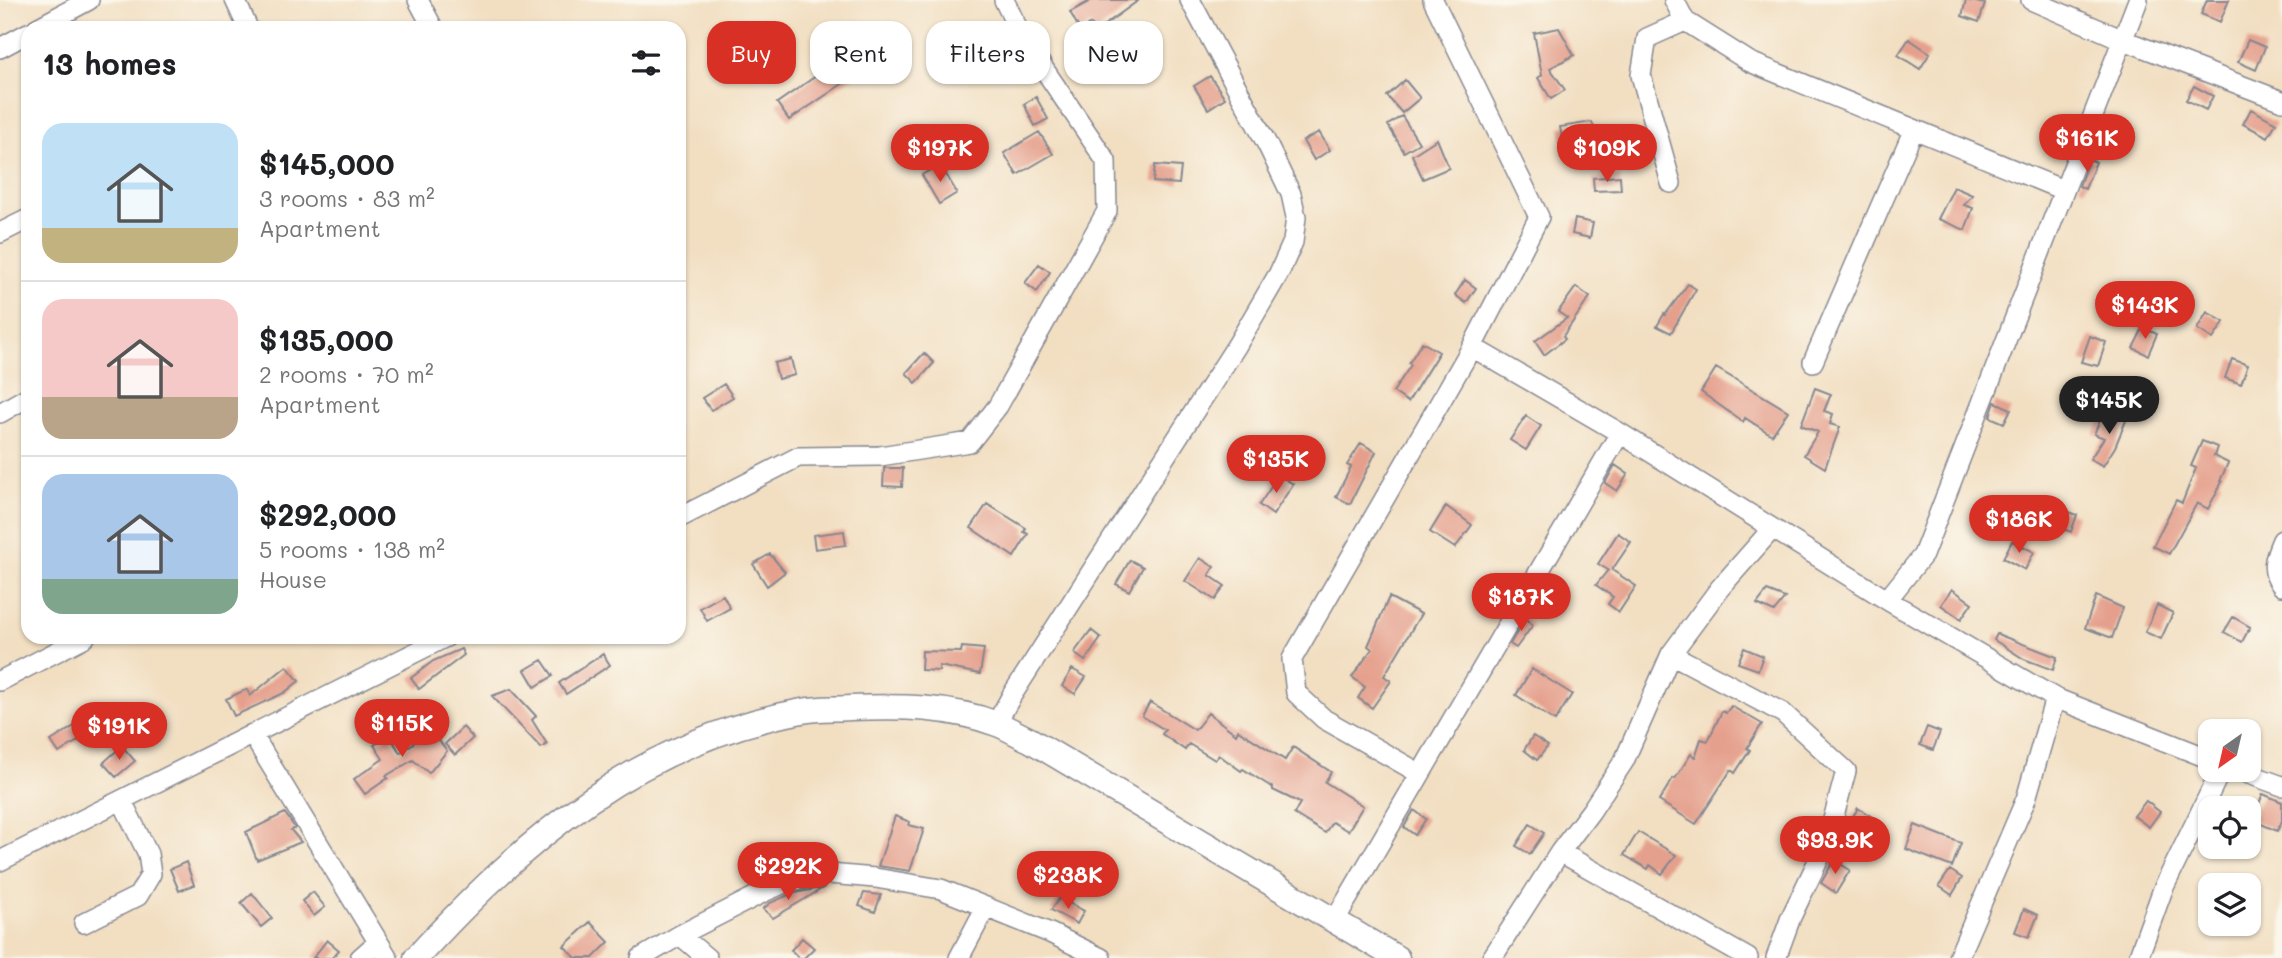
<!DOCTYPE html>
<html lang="en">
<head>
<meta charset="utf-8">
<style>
	body { margin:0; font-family:Mali,sans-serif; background:#f2f2f2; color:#202124; height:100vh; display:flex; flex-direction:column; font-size:26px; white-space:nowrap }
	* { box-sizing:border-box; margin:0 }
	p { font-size:23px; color:#757577 }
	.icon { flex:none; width:38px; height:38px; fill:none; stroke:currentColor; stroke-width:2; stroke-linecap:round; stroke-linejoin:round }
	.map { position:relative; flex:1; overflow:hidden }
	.sheet { position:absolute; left:21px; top:21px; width:665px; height:623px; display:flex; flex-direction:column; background:#fff; border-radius:21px; box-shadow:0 2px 5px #0004 }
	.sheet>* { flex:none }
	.hud { position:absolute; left:707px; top:21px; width:665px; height:63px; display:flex; gap:14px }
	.needle { width:46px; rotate:214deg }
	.fabs { position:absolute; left:2198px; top:719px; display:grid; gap:14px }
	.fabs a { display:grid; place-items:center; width:63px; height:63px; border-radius:14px; background:#fff; box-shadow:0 2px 5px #0004; font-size:35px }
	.price { position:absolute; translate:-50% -60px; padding:0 16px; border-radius:24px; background:#d93025; color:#fff; font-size:23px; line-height:46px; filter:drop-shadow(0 2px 4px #0008) }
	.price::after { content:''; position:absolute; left:50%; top:42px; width:21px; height:16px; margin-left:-10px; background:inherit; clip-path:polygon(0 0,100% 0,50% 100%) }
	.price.current { background:#222; color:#fff }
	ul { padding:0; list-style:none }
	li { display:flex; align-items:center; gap:21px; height:175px; padding:0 21px }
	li+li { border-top:2px solid #e0e0e0 }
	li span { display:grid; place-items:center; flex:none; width:196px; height:140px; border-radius:21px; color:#555 }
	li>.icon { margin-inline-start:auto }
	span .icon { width:84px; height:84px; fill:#fffc; stroke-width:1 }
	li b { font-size:30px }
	h2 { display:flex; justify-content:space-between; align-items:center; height:84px; padding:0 21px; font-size:30px }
	.chip { padding:0 24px; border-radius:21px; background:#fff; box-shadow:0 2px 5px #0004; font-size:24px; line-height:63px }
	.chip.current { background:#d93025; color:#fff }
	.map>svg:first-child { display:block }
	.building { fill:#e5a08d }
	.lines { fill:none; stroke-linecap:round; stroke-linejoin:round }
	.minor-casing { stroke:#868790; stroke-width:22 }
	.tertiary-casing { stroke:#868790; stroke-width:27 }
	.minor { stroke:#fff; stroke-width:19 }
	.tertiary { stroke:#fff; stroke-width:24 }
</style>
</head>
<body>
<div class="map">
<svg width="2282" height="958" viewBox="0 0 2282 958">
	<rect width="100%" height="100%" fill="#fbf7ec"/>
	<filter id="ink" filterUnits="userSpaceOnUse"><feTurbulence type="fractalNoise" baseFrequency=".0143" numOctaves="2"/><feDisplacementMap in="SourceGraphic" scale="14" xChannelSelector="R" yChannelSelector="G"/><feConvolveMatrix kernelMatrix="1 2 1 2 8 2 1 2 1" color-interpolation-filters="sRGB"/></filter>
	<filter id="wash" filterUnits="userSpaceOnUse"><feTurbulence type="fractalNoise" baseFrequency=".00686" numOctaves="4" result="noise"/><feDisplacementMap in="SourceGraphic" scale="28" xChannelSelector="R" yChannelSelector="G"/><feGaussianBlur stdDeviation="1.57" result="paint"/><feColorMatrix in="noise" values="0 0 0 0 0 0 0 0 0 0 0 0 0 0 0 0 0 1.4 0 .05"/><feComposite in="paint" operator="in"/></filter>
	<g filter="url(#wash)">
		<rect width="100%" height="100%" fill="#f2dfc2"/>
		<g id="blocks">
			<path class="building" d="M1092,0h47l-43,31 -5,-7 -11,6 -10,-18z
				M1966,0l19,4 -6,18 -17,-6z
				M2207,0h22l-9,22 -19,-8z
				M1559,28l15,27 -24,13 15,22 -14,9 -13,-21 4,-3 -8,-42z
				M1909,39l21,14 -10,16 -22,-14z
				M2248,40l17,7 -9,23 -18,-8z
				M845,56l12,18 -68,46 -12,-17z
				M1210,76l15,22 -17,11 -14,-23z
				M1405,80l15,18 -18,15 -15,-17z
				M2194,86l19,10 -7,14 -20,-10z
				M1036,97l12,22 -13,7 -11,-22z
				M2251,109l25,14 -8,14 -25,-13z
				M1402,116l17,27 -15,9 -16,-27z
				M1592,122l5,13 -5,2 3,15 -30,4 -5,-29z
				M1039,132l14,22 -36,21 -13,-22z
				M1319,132l11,18 -16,10 -11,-19z
				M1437,139l12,29 -26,11 -11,-24z
				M2089,159l7,3 -11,27 -6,-3z
				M940,164l17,29 -18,11 -17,-29z
				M1155,165l26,2 -2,17 -26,-2z
				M1620,176l1,14 -27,1 -1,-13z
				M1954,187l18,8 -8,10 9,3 -8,22 -27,-11z
				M1575,219l18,4 -3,15 -18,-4z
				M1039,264l11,8 -13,20 -12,-9z
				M1465,280l11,8 -10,15 -11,-8z
				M1688,284l8,5 -25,44 -14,-7 7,-12 1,1z
				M1576,287l14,10 -27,39 2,3 -21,16 -9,-14 32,-23 -9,-6z
				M2207,312l17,10 -11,17 -16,-10z
				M2143,328l14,6 -9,21 -15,-7z
				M2090,336l16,6 -8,24 -17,-4z
				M1422,342l17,10 -31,50 -15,-10 18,-27 -2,-2z
				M924,353l10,10 -18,20 -10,-10z
				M791,359l4,16 -17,4 -4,-16z
				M2232,359l16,6 -7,19 -16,-6z
				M1716,368l72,43 -16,24 -27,-17 -2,4 -42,-30z
				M724,384l9,13 -22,13 -9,-12z
				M1815,388l16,6 -7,17 9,3 -3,10 10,3 -15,41 -21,-13 14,-23 -17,-7z
				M1995,402l16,7 -7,14 -14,-6z
				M2123,407l7,4 -15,36 -12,19 -13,-7 14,-21 -10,-4 7,-16 12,5z
				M1526,416l15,10 -15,24 -16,-10z
				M2202,441l15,6 -3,9 14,7 -8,18 2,1 -14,27 -11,-6 -28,51 -16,-8 23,-46 6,3 14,-35 -5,-2z
				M1361,443l15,9 -26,52 -14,-7 15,-30 -4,-2z
				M1615,465l13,9 -11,17 -12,-8z
				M884,468h19l-1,19 -19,-1z
				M1279,475l14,9 -20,31 -14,-10z
				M987,504l39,24 -2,4 4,2 -14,23 -43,-29z
				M1446,506l26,19 -17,23 -25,-16z
				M2057,507l20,8 -6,17 -20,-8z
				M844,531l2,14 -31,4 -2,-14z
				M1618,533l13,9 -19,28 24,16 -17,26 -11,-8 5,-7 -17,-12 12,-15 -10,-6z
				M2012,541l22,11 -9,18 -22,-12z
				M770,554l15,18 -18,14 -14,-22z
				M1200,558l14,9 -5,8 16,11 -10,14 -30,-19z
				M1130,560l13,7 -14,24 -13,-7z
				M1952,589l20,14 -11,16 -20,-14z
				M1767,591l18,7 -11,14 -17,-8z
				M723,595l7,13 -23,13 -7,-13z
				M2096,596l27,12 -11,30 -27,-10z
				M1389,597l32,17 -37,62 7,5 -19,27 -14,-10 7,-11 -13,-10 20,-28 -4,-3z
				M2157,605l16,8 -12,26 -16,-7z
				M2233,617l17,10 -8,15 -18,-10z
				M1525,619l8,6 -17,23 -6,-4z
				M1091,630l10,8 -16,23 -11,-8z
				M1997,634l60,23 -4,13 -29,-11 -30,-19z
				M962,647l22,2 -4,25 -41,-8v5l-18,-1 1,-19 39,1z
				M1744,648l19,8 -5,14 -20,-7z
				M461,649l3,6 -45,34 -8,-11 22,-17z
				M603,654l7,11 -44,29 -7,-11z
				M542,660l11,16 -18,11 -10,-17z
				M287,666l12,15 -15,12 -50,23 -8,-17 21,-10 3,7z
				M1072,669l14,8 -11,17 -13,-8z
				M1532,669l40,25 -17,27 -39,-26z
				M511,689l25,27 -4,4 15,24 -6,4 -49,-52z
				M1150,702l45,28 13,-17 28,21 2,-4 47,30 8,-13 38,25 -6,10 38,24 -15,25 -16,-9 -7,11 -31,-19 6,-11 -27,-13v-2l-30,-19 -2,2 -22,-16 -4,5 -26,-16 -4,6 -23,-16 3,-4 -23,-14z
				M1731,706l31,18 -15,24 3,2 -15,23 -4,-3 -35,54 -37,-23 14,-23 2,1 16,-25 4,3 6,-18 7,2 14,-30 4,2z
				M79,723l8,12 -28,18 -8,-12z
				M463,727l10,11 -18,17 -10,-11z
				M1927,727l13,5 -7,18 -13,-5z
				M431,730l16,21 -18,22 -16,-13 -27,16 2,2 -23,16 -11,-15 29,-20 -9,-14 16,-9 10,17z
				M1533,736l15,10 -11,14 -13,-10z
				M122,746l13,15 -19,16 -13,-14z
				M2263,794l19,8v19l-5,10 -25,-11z
				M2146,801l14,11 -11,15 -15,-11z
				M1858,808l16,10 -10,17 -16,-10z
				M1414,810l12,9 -11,16 -11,-8z
				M285,813l10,15 -4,2 10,12 -44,18 -11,-28z
				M895,816l15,6 -1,3 15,4 -14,42 -32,-5z
				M1530,824l14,9 -14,21 -14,-8z
				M1915,825l46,18 -9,24 -46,-18z
				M1638,832l38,23 -14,19 -12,-9 -2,4 -24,-14z
				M1834,860l16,10 -14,23 -15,-10z
				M186,862l8,23 -15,6 -9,-22z
				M1950,870l12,8 -10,17 -13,-9z
				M825,887l-52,31 -10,-9 7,-6 21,-9z
				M313,892l12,15 -11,9 -12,-15z
				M252,893l20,25 -11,9 -20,-24z
				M864,893l17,2 -6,17 -16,-6z
				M1060,898l24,13 -7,13 -26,-14z
				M2024,909l14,6 -9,22 -14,-5z
				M590,922l19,20 -16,16h-17l-12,-12z
				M802,938l12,10 -10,10h-5l-8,-8z
				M327,940l12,10 -7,8h-19z"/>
		</g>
	</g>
	<g filter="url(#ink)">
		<use href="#blocks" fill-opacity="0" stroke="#868790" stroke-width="2"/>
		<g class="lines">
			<g class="minor-casing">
				<path id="minor" d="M235,0l13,28
					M418,0l15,28
					M1674,0l11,21 65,41 313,128
					M2031,0l90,39 161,62
					M37,28l52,-28
					M0,48l28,-15
					M1671,183l-30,-108 6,-37 38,-17
					M0,233l28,-14
					M1813,362l101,-233
					M0,413l28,-16
					M1620,433l267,167 168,98 155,61
					M679,518l119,-61 82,-1 90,-14 28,-36 109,-195 -1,-50 -85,-126 -17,-35
					M2282,540c-7,16 -13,31 0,46
					M1887,600l36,-45 215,-555
					M1671,654l112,59 63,58 -19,71 -36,75 -15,41
					M0,681l85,-44
					M996,724l16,-29 225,-350 42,-72 14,-31 3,-25 -5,-23 -23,-48 -78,-146
					M252,734l136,224
					M2238,770l44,16
					M1419,773l-95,-54 -28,-26 -4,-34 180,-312 67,-130 -106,-217
					M1560,852l188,106
					M0,861l446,-224
					M1335,920l285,-487 -148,-86
					M84,923l54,-27 13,-22 -3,-20 -26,-53
					M680,935l27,23
					M360,958l18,-16
					M641,958l39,-23 86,-44 21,-9 42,-8 46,4 66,11 109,44 51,25
					M959,958l27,-51
					M1492,958l68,-106 31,-41 33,-50 47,-107 49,-66 52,-59
					M1958,958l68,-159 29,-101
					M2138,958l25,-69 58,-119"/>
			</g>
			<g class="tertiary-casing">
				<path id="tertiary" d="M416,958c109,-119 222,-217 386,-247 15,-3 32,-2 48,-3 49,-2 100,-2 147,16 11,4 22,11 33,16l367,218"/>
			</g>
			<use href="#minor" class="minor"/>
			<use href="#tertiary" class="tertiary"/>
		</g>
	</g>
</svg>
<div class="fabs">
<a><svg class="needle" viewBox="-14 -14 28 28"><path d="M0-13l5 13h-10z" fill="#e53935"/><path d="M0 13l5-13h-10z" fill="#757577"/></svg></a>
<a><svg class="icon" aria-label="locate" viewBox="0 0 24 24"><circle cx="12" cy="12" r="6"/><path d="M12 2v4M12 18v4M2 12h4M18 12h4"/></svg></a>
<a><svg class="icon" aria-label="layers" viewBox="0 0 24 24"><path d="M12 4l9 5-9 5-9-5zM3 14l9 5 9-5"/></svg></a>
</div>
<b class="price" style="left:2087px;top:174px">$161K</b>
<b class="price" style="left:940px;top:184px">$197K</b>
<b class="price" style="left:1607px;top:184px">$109K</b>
<b class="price" style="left:2145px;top:341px">$143K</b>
<b class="price current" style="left:2109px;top:436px">$145K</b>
<b class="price" style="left:1276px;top:495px">$135K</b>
<b class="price" style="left:2019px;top:555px">$186K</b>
<b class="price" style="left:1521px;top:633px">$187K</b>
<b class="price" style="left:402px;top:759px">$115K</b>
<b class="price" style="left:119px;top:762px">$191K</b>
<b class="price" style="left:1835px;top:876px">$93.9K</b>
<b class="price" style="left:788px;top:902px">$292K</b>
<b class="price" style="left:1068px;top:911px">$238K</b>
<div class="hud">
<a class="chip current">Buy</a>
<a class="chip">Rent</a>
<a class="chip">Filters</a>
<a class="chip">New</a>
</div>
<section class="sheet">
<h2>13 homes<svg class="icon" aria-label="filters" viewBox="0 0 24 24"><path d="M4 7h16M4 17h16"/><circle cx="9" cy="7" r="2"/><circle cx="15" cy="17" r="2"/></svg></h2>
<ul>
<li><span style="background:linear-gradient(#bfe0f5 75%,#c2b280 0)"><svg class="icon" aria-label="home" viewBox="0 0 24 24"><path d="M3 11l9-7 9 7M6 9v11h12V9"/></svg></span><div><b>$145,000</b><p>3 rooms · 83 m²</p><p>Apartment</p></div></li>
<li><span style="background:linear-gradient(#f6c9c9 70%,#b9a48a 0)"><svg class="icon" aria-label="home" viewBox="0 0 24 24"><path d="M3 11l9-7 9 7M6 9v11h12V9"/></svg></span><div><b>$135,000</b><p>2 rooms · 70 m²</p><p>Apartment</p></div></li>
<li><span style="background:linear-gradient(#a9c7e8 75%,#7fa58c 0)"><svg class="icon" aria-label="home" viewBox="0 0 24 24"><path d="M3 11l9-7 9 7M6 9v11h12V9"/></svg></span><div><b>$292,000</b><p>5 rooms · 138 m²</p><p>House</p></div></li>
</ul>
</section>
</div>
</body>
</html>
